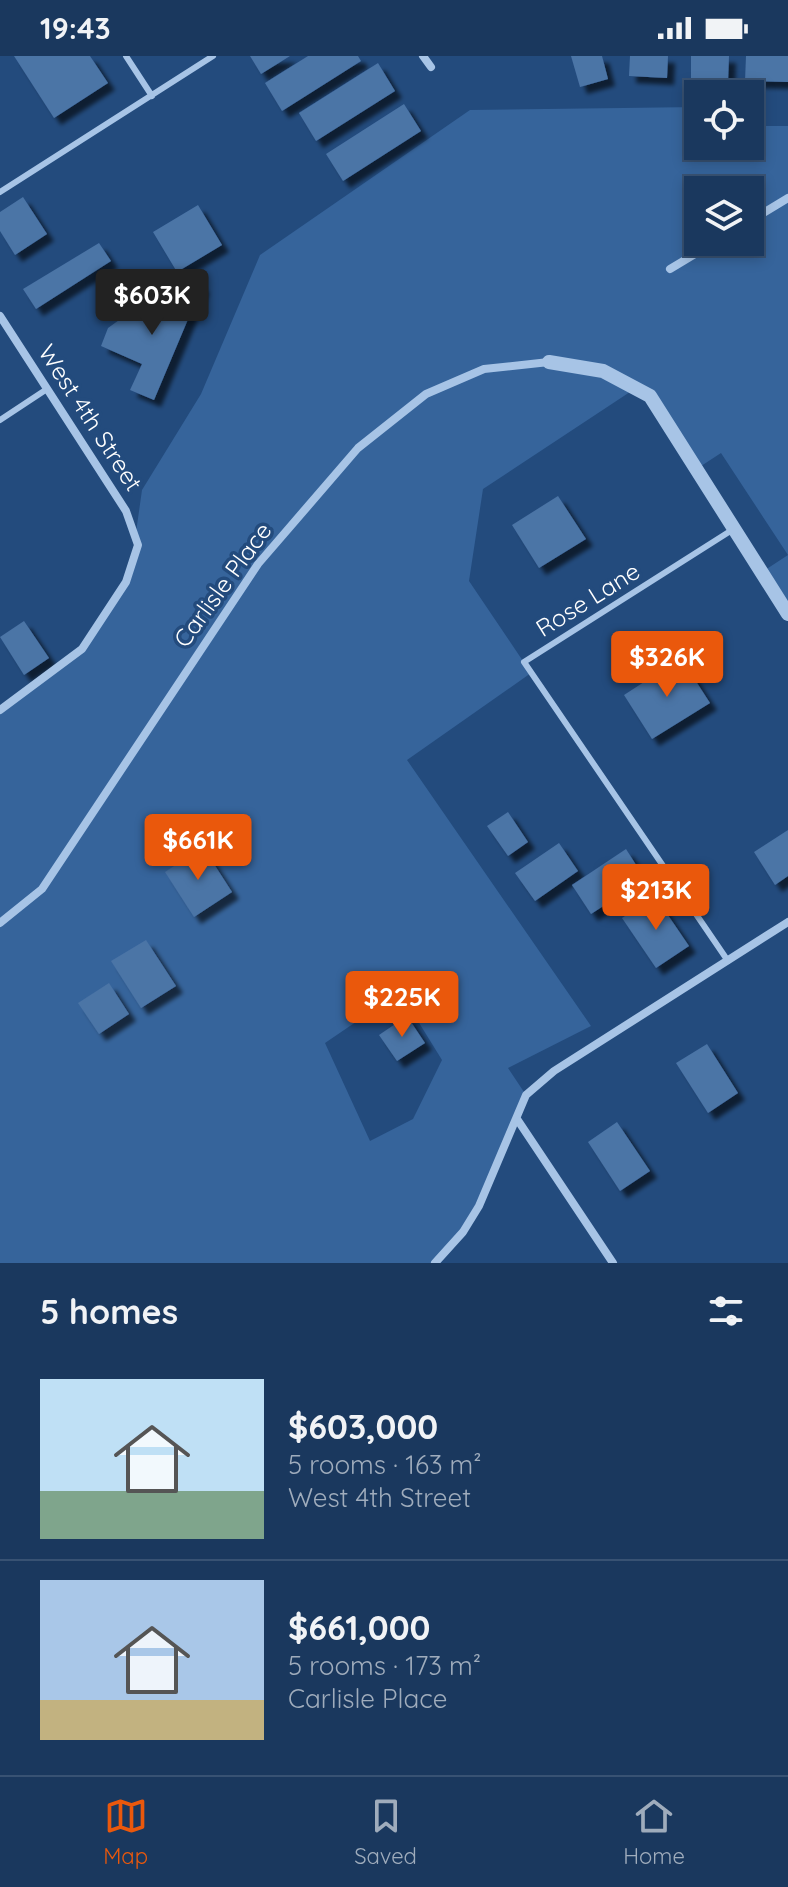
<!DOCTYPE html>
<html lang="en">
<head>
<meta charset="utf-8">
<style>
	body { margin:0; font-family:Quicksand,sans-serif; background:#233f64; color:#f1f3f6; height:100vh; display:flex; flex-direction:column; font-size:30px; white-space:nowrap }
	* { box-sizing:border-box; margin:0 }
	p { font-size:26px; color:#9facbc }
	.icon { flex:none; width:44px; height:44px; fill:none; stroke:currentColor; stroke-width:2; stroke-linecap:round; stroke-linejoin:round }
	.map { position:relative; height:1207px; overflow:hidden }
	.side { display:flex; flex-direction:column; background:#1a385e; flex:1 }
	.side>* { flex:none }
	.tools { position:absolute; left:684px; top:24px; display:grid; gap:16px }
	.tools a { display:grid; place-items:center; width:80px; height:80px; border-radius:0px; background:#1a385e; box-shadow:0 4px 12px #0003,0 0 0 2px #385273; font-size:40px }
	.price { position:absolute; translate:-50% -68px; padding:0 18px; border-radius:8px; background:#ea580c; color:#fff; font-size:26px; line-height:52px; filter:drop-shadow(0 2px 4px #0008) }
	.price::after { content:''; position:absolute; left:50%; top:48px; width:24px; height:18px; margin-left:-12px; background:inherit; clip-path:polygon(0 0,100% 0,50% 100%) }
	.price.current { background:#222; color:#fff }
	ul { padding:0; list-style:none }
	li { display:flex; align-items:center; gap:24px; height:200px; padding:0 40px }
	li+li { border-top:2px solid #385273 }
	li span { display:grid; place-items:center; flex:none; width:224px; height:160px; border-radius:0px; color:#555 }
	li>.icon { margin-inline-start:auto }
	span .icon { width:96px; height:96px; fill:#fffc; stroke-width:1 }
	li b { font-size:34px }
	h2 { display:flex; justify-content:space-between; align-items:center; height:96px; padding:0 40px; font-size:34px }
	.status { display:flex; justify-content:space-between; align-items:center; height:56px; padding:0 40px; background:#1a385e; direction:ltr }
	.status svg { height:22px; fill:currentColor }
	.tab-bar { display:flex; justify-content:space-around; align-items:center; height:112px; border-top:2px solid #385273; background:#1a385e; font-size:22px; color:#9facbc }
	.tab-bar a { display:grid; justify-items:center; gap:4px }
	.tab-bar .current { color:#ea580c }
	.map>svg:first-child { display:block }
	.green { fill:#36649b; fill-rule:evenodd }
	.building { fill:#4b74a6; filter:url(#shadow) }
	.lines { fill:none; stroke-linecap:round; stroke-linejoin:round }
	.service { stroke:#a7c4e6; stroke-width:6 }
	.minor { stroke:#a7c4e6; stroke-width:8 }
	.tertiary { stroke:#a7c4e6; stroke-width:14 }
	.labels { text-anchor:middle; stroke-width:7; stroke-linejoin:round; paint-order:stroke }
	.street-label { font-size:24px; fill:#fff; stroke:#234b7d }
</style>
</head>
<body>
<div class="status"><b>19:43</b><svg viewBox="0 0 49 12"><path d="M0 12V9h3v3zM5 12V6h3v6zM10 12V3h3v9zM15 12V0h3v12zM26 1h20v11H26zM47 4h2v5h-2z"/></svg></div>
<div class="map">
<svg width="788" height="1207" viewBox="0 0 788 1207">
	<defs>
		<filter id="shadow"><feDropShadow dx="7" dy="7" stdDeviation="2" flood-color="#0009"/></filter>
	</defs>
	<rect width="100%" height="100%" fill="#234b7d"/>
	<path class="green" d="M698,51v15l-7,4 7,1v19h52v-20h38v488l-26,-42 26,-17 -67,-102 -26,17 -59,-82 -153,101 -14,92 62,92 -124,87 184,266 -83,42 18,27 -47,111 -44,57h-435v-553l82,-61 49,-81 11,-78 59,-96 59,-139 210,-145zM698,134h52v52h-52zM400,936l42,68 -29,59 -43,22 -45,-98z"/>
	<path class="building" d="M14,0h76l18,27 -54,35z
		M250,0h40l-29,18z
		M308,0h50l3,5 -79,50 -17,-28z
		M571,0h31l6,23 -28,8z
		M630,0h38l-1,22 -38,-2z
		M691,0h38l-1,26 -37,-1z
		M746,0h42v26l-43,-1z
		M378,7l17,28 -79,50 -17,-28z
		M404,48l17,27 -78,50 -17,-27z
		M23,141l24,37 -32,21 -15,-24v-19z
		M198,149l24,40 -45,27 -24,-40z
		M99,187l12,18 -75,48 -13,-20z
		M185,222l17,8 -48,114 -24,-10 12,-26 -41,-18 7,-18 39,-28 24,11z
		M558,440l28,43 -47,29 -27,-43z
		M24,565l25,37 -25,17 -24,-38z
		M681,602l29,45 -58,36 -28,-44z
		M508,756l20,30 -20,14 -21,-30z
		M788,774v46l-13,9 -21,-33z
		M559,787l19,28 -43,30 -20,-28z
		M203,791l29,45 -38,25 -29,-45z
		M626,793l19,30 -54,35 -19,-29z
		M655,840l34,50 -33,22 -34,-50z
		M146,884l30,46 -35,22 -30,-47z
		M109,927l20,31 -30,20 -21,-31z
		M407,960l18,27 -28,18 -18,-26z
		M707,988l31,49 -30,20 -32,-50z
		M617,1066l33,49 -30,20 -32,-49z"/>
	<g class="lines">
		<path class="service" d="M126,0l26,40
			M0,136l213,-136
			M0,364l47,-31
			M728,905l-204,-299 208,-132"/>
		<path class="minor" d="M423,0l8,11
			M750,165l38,-23
			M670,213l45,-27
			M0,260l126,195 12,34 -12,37 -44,67 -82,61
			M0,867l42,-34 216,-325 100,-116 68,-54 58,-25 65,-7
			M517,1063l96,144
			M435,1207l28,-31 16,-26 47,-111 28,-24 234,-149"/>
		<path class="tertiary" d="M549,306l54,9 47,25 138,218"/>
	</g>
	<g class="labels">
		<g class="street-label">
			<text transform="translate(90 362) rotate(57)" y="8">West 4th Street</text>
			<text transform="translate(223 529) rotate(-54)" y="8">Carlisle Place</text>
			<text transform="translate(588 544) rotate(-32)" y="8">Rose Lane</text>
		</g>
	</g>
</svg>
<div class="tools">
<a><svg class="icon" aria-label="locate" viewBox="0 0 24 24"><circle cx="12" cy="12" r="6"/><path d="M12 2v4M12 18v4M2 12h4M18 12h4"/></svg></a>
<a><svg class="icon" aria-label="layers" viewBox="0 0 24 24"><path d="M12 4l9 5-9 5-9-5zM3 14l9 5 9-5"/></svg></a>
</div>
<b class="price current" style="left:152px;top:281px">$603K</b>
<b class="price" style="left:667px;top:643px">$326K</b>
<b class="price" style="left:198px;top:826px">$661K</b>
<b class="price" style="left:656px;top:876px">$213K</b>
<b class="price" style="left:402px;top:983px">$225K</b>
</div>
<section class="side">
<h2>5 homes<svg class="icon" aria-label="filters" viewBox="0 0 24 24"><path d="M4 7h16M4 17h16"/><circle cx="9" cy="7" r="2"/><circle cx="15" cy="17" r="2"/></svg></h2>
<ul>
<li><span style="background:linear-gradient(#bfe0f5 70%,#7fa58c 0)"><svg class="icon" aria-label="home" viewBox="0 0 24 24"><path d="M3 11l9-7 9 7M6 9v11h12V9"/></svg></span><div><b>$603,000</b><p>5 rooms · 163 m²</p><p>West 4th Street</p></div></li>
<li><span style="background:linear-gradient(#a9c7e8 75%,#c2b280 0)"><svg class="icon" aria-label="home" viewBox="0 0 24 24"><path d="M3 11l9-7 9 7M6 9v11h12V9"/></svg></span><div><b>$661,000</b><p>5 rooms · 173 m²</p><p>Carlisle Place</p></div></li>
</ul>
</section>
<nav class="tab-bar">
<a class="current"><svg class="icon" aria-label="map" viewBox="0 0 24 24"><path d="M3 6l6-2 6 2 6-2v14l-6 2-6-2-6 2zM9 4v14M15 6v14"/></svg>Map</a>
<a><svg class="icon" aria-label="saved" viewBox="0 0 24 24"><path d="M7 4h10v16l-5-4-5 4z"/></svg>Saved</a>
<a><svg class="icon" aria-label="home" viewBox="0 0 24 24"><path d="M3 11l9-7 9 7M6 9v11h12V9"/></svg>Home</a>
</nav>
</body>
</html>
